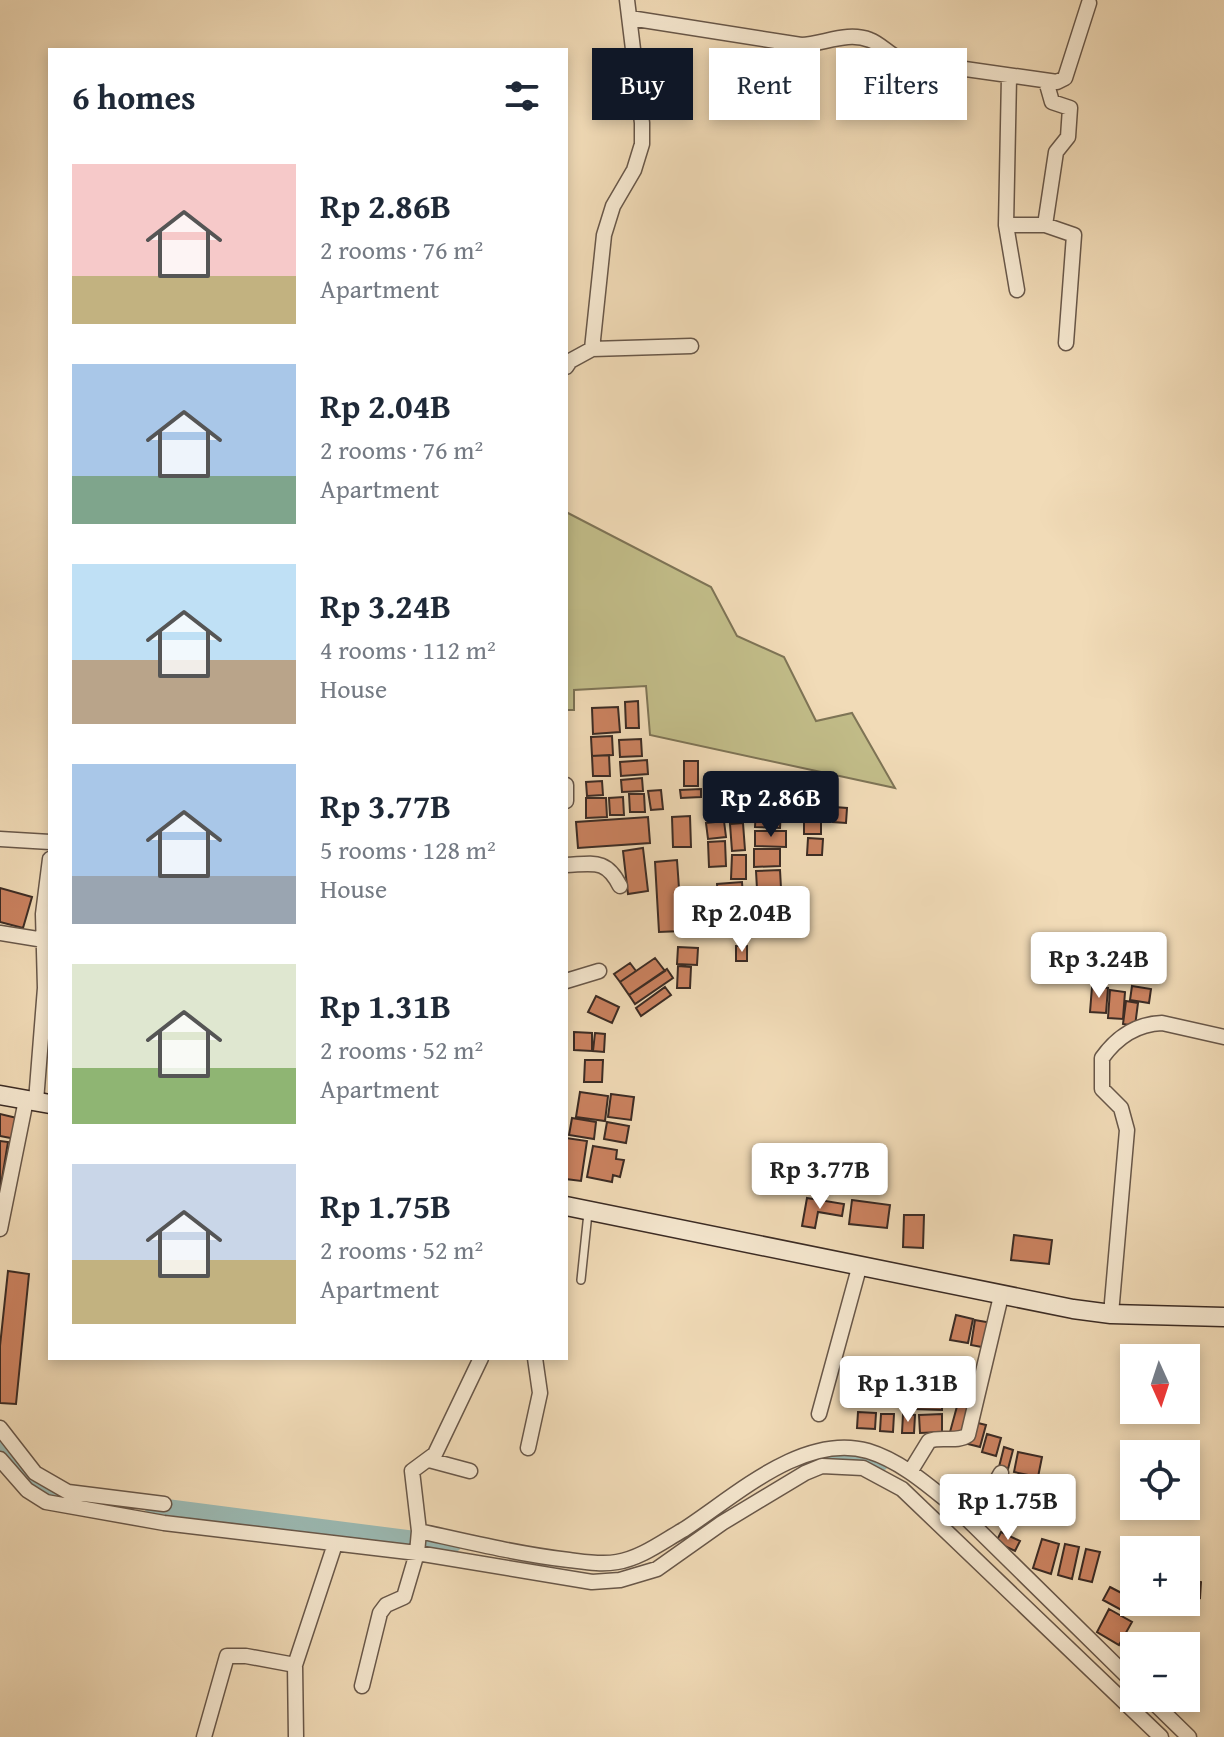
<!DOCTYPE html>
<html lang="en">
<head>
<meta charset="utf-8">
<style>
	body { margin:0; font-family:"Gentium Book Plus",serif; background:#f6f6f7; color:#1f2937; height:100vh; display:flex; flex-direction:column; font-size:30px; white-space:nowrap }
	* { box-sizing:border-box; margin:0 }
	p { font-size:26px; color:#747a83 }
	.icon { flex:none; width:44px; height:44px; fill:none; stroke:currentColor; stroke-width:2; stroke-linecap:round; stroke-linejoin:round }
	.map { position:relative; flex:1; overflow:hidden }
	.sheet { position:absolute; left:48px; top:48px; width:520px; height:1312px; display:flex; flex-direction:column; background:#fff; border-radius:0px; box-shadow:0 4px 12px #0003 }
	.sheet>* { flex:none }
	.hud { position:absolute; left:592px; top:48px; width:512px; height:72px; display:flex; gap:16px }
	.needle { width:52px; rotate:177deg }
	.controls { position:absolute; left:1120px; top:1344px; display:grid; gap:16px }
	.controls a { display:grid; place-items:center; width:80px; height:80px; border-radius:0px; background:#fff; box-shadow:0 4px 12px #0003; font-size:40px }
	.price { position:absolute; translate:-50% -68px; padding:0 18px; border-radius:8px; background:#fff; color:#222; font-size:26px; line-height:52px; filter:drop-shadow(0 2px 4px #0008) }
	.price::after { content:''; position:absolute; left:50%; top:48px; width:24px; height:18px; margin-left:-12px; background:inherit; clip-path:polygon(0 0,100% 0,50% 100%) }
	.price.selected { background:#111827; color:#fff }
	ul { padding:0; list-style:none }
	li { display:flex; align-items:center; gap:24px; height:200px; padding:0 24px }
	li span { display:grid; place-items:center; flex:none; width:224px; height:160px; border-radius:0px; color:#555 }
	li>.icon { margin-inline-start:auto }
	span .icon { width:96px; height:96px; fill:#fffc; stroke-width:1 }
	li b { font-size:34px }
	h2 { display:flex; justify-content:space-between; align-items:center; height:96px; padding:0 24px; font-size:34px }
	.chip { padding:0 28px; border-radius:0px; background:#fff; box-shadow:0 4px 12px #0003; font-size:28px; line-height:72px }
	.chip.selected { background:#111827; color:#fff }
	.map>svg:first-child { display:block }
	.green { fill:#c2bd89; stroke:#7e7456; stroke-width:2 }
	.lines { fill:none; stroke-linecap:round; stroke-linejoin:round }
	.canal { stroke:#9bbab4; stroke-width:16 }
	.building { fill:#cb8260; stroke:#3b2b24; stroke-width:2 }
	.lane-casing { stroke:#685749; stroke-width:10 }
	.street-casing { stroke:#685749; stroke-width:17 }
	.secondary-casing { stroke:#3b2b24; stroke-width:21 }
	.lane { stroke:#f6e8d0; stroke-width:7 }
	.street { stroke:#f6e8d0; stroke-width:14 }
	.secondary { stroke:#f6e8d0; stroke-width:18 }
</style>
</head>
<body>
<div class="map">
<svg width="1224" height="1737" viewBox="0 0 1224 1737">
	<rect width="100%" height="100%" fill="#f1dbb7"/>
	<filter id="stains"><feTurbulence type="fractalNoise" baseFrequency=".0025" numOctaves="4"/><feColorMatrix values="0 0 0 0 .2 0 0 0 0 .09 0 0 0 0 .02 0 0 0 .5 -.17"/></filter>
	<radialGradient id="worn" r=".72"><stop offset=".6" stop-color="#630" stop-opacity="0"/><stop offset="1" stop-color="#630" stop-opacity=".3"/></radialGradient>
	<path class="green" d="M566,512l145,75 26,49 47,21 32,64 36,-8 43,75 -245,-53 -4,-49 -72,4v20h-8z"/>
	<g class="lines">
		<path class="canal" d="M0,1445c29,32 32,45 77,51
			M802,1458l68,-1 11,6
			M151,1505l303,39"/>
	</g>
	<path class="building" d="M638,701l1,27h-13l-1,-26z
		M618,707l2,25 -27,2 -1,-26z
		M612,736l1,19 -21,1 -1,-19z
		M641,739l1,17 -22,1 -1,-17z
		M609,755l1,21h-17l-1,-20z
		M647,760l1,14 -27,2 -1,-14z
		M684,761h14v25h-14z
		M642,778l1,13 -21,1 -1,-12z
		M602,781l1,14 -16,1 -1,-14z
		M701,789v8l-20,1 -1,-8z
		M661,790l2,19 -12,1 -3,-19z
		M629,794h15l1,18h-15z
		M623,797l1,18h-14l-1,-17z
		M755,797h18v10h-19z
		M586,798h20l1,19 -21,1z
		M810,799l13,1v15l-14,-1z
		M834,807l13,1 -1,15 -13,-1z
		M756,809h25l-1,19 -25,-1z
		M690,816l1,31h-18l-1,-30z
		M648,817l2,26 -72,5 -2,-26z
		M804,818h17v16h-17z
		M724,821l2,16 -18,2 -2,-16z
		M743,823l2,27 -13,1 -2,-27z
		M755,831h31v16l-31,-1z
		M808,838l15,1 -1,16h-15z
		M725,841l1,25 -17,1 -1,-25z
		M643,848l5,43 -20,3 -5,-43z
		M754,849h26v17l-26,1z
		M732,855h14v24h-15z
		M677,860l5,71 -23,1 -4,-70z
		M780,870l1,18 -24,1 -1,-18z
		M742,882l1,16 -25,2 -1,-16z
		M0,888l32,9 -9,31 -23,-6z
		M1130,942l9,2 -3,22 -9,-2z
		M1142,942l16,2 -5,32 -15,-2z
		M736,946h11v15h-11z
		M678,947l20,1 -1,17 -20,-1z
		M655,958l10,13 -36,24 -9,-13z
		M630,963l6,8 -16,11 -6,-8z
		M678,966l13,1 -1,21h-13z
		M667,969l6,9 -38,26 -6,-9z
		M1132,986l19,3 -2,14 -19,-3z
		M665,987l6,8 -30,21 -5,-8z
		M1092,987l16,1 -2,25 -16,-1z
		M1110,990l15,2 -2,27 -15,-1z
		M596,996l23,11 -7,16 -24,-11z
		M1126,1001l12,2 -3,23 -12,-2z
		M574,1032l18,1v18l-18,-1z
		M595,1033l10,1 -1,18 -11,-1z
		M585,1060h18l-1,22h-18z
		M580,1092l28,4 -3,25 -29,-4z
		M611,1094l23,3 -3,23 -23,-3z
		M0,1114l21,5 -5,20 -16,-3z
		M572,1118l24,4 -2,17 -25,-4z
		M607,1122l22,4 -3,17 -22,-4z
		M566,1138l21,3 -6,40 -15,-2z
		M0,1141l8,1 -8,49z
		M593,1146l24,4 -1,9 8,1 -4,17 -7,-2 -1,7 -25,-5z
		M807,1198l37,6 -2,12 -24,-4 -3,16 -13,-2z
		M852,1200l38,5 -3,23 -38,-4z
		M904,1215h20l-1,33 -20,-1z
		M1014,1235l38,5 -3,24 -38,-4z
		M8,1271l21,3 -13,130 -16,-1v-57z
		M956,1315l17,4 -5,24 -18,-3z
		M975,1320l17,3 -5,25 -16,-3z
		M877,1373h16l1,28 -17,1z
		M900,1377h39v16h-39z
		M914,1396l28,2v12l-28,-1z
		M959,1399l13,4 -9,33 -13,-4z
		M858,1412l18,1 -1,16 -18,-1z
		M881,1414h13l-1,18 -13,-1z
		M903,1414l12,1 -1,18h-12z
		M942,1414v18l-22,1 -1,-18z
		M974,1422l12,3 -6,22 -12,-3z
		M987,1434l14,4 -5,18 -14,-4z
		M1004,1447l9,3 -5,19 -9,-2z
		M1018,1452l24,5 -4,20 -24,-5z
		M1012,1477l27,4 -3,17 -27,-5z
		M999,1493l14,4 -4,14 -13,-4z
		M989,1507l22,8 -5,12 -21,-7z
		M1001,1532l19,9 -5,10 -19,-9z
		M1042,1539l17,5 -8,30 -18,-6z
		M1065,1544l14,3 -7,32 -14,-4z
		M1086,1549l14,3 -8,30 -13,-3z
		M1186,1580l15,2 -1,16 -14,-2z
		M1110,1587l23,12 -8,13 -22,-12z
		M1109,1609l23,13 -13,23 -22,-13z
		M1186,1647l12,1 -1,21 -11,-1z"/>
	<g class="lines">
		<g class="lane-casing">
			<path id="lane" d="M581,1280l7,-67"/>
		</g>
		<g class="street-casing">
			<path id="street" d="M630,18l171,27c23,-1 46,-14 69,-5 11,4 19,15 32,20l155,22 8,-4 24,-75
				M1009,77l-3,148 11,65
				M1006,225h39l29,10 -8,108
				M1045,225l11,-73 12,-15 2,-29 -18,-6 -6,-21
				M592,349l12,-114 9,-29 21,-36 8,-26v-21l-15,-123
				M566,367l4,-6 22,-12 99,-3
				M566,785v16
				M0,839l50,3
				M566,865c27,-1 40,-7 54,21
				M0,933l44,7
				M566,981l33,-10
				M36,1101l9,-113 -2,-74 7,-55
				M0,1229l26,-129
				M1111,1314l16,-184 -6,-22 -19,-19v-31c15,-21 34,-34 60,-35l62,14
				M819,1414l40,-146
				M0,1428l35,45 33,19 96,12
				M528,1448l12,-55 -5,-35
				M0,1459l27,31 19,12 118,21 253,30 175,29 28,-2 37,-11 65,-46 83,-50 17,-7 41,2 39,21 259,248
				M429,1460l41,11
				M910,1472l19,-31c12,-5 28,2 39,-6l33,-139
				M972,1524l29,-51
				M419,1531c50,11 99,23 150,29 16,2 32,5 48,2 24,-4 45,-20 66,-32 50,-32 120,-98 185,-79 33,10 61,35 87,56l179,176
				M295,1665l1,72
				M362,1686l18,-73 6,-8 18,-8 13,-44 2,-22 -7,-60 23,-17 46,-96
				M1149,1698l40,39
				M204,1737l23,-81h19l49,9 40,-121"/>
		</g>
		<g class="secondary-casing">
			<path id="secondary" d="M0,1095l50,9
				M566,1206l507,103 38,5 113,3"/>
		</g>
		<use href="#lane" class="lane"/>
		<use href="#street" class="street"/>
		<use href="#secondary" class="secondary"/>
	</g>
	<rect width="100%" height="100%" filter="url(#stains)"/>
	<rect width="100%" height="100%" fill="url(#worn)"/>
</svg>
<div class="controls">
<a><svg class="needle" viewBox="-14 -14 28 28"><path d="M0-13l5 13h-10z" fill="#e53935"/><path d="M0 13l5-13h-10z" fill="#747a83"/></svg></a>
<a><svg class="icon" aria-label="locate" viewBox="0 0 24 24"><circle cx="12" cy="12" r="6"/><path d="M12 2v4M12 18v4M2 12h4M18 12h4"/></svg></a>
<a>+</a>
<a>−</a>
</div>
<b class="price selected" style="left:771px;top:839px">Rp 2.86B</b>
<b class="price" style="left:742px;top:954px">Rp 2.04B</b>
<b class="price" style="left:1099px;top:1000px">Rp 3.24B</b>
<b class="price" style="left:820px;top:1211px">Rp 3.77B</b>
<b class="price" style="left:908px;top:1424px">Rp 1.31B</b>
<b class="price" style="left:1008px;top:1542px">Rp 1.75B</b>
<div class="hud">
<a class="chip selected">Buy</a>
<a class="chip">Rent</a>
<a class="chip">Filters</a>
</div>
<section class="sheet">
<h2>6 homes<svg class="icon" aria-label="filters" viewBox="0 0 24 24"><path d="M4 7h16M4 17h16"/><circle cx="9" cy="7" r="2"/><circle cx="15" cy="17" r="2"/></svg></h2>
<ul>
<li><span style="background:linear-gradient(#f6c9c9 70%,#c2b280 0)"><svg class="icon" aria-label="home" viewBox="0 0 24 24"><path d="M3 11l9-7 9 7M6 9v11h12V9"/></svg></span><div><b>Rp 2.86B</b><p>2 rooms · 76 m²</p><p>Apartment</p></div></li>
<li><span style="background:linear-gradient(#a9c7e8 70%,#7fa58c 0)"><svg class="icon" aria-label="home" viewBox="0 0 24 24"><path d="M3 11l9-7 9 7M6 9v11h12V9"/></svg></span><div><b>Rp 2.04B</b><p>2 rooms · 76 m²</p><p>Apartment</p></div></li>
<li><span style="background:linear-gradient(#bfe0f5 60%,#b9a48a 0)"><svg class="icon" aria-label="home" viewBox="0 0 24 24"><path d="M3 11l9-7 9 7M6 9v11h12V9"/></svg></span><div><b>Rp 3.24B</b><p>4 rooms · 112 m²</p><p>House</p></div></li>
<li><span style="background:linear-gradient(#a9c7e8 70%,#9aa5b1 0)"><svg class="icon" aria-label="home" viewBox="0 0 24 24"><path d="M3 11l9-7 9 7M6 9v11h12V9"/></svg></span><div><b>Rp 3.77B</b><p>5 rooms · 128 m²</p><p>House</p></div></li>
<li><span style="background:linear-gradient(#dfe7d0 65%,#8fb573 0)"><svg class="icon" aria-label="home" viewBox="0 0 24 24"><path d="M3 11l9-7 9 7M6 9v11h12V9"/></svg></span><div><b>Rp 1.31B</b><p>2 rooms · 52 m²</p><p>Apartment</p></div></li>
<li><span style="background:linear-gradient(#c9d6e8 60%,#c2b280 0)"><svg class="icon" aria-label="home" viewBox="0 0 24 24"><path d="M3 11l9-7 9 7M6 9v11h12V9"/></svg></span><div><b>Rp 1.75B</b><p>2 rooms · 52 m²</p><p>Apartment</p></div></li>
</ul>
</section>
</div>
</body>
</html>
